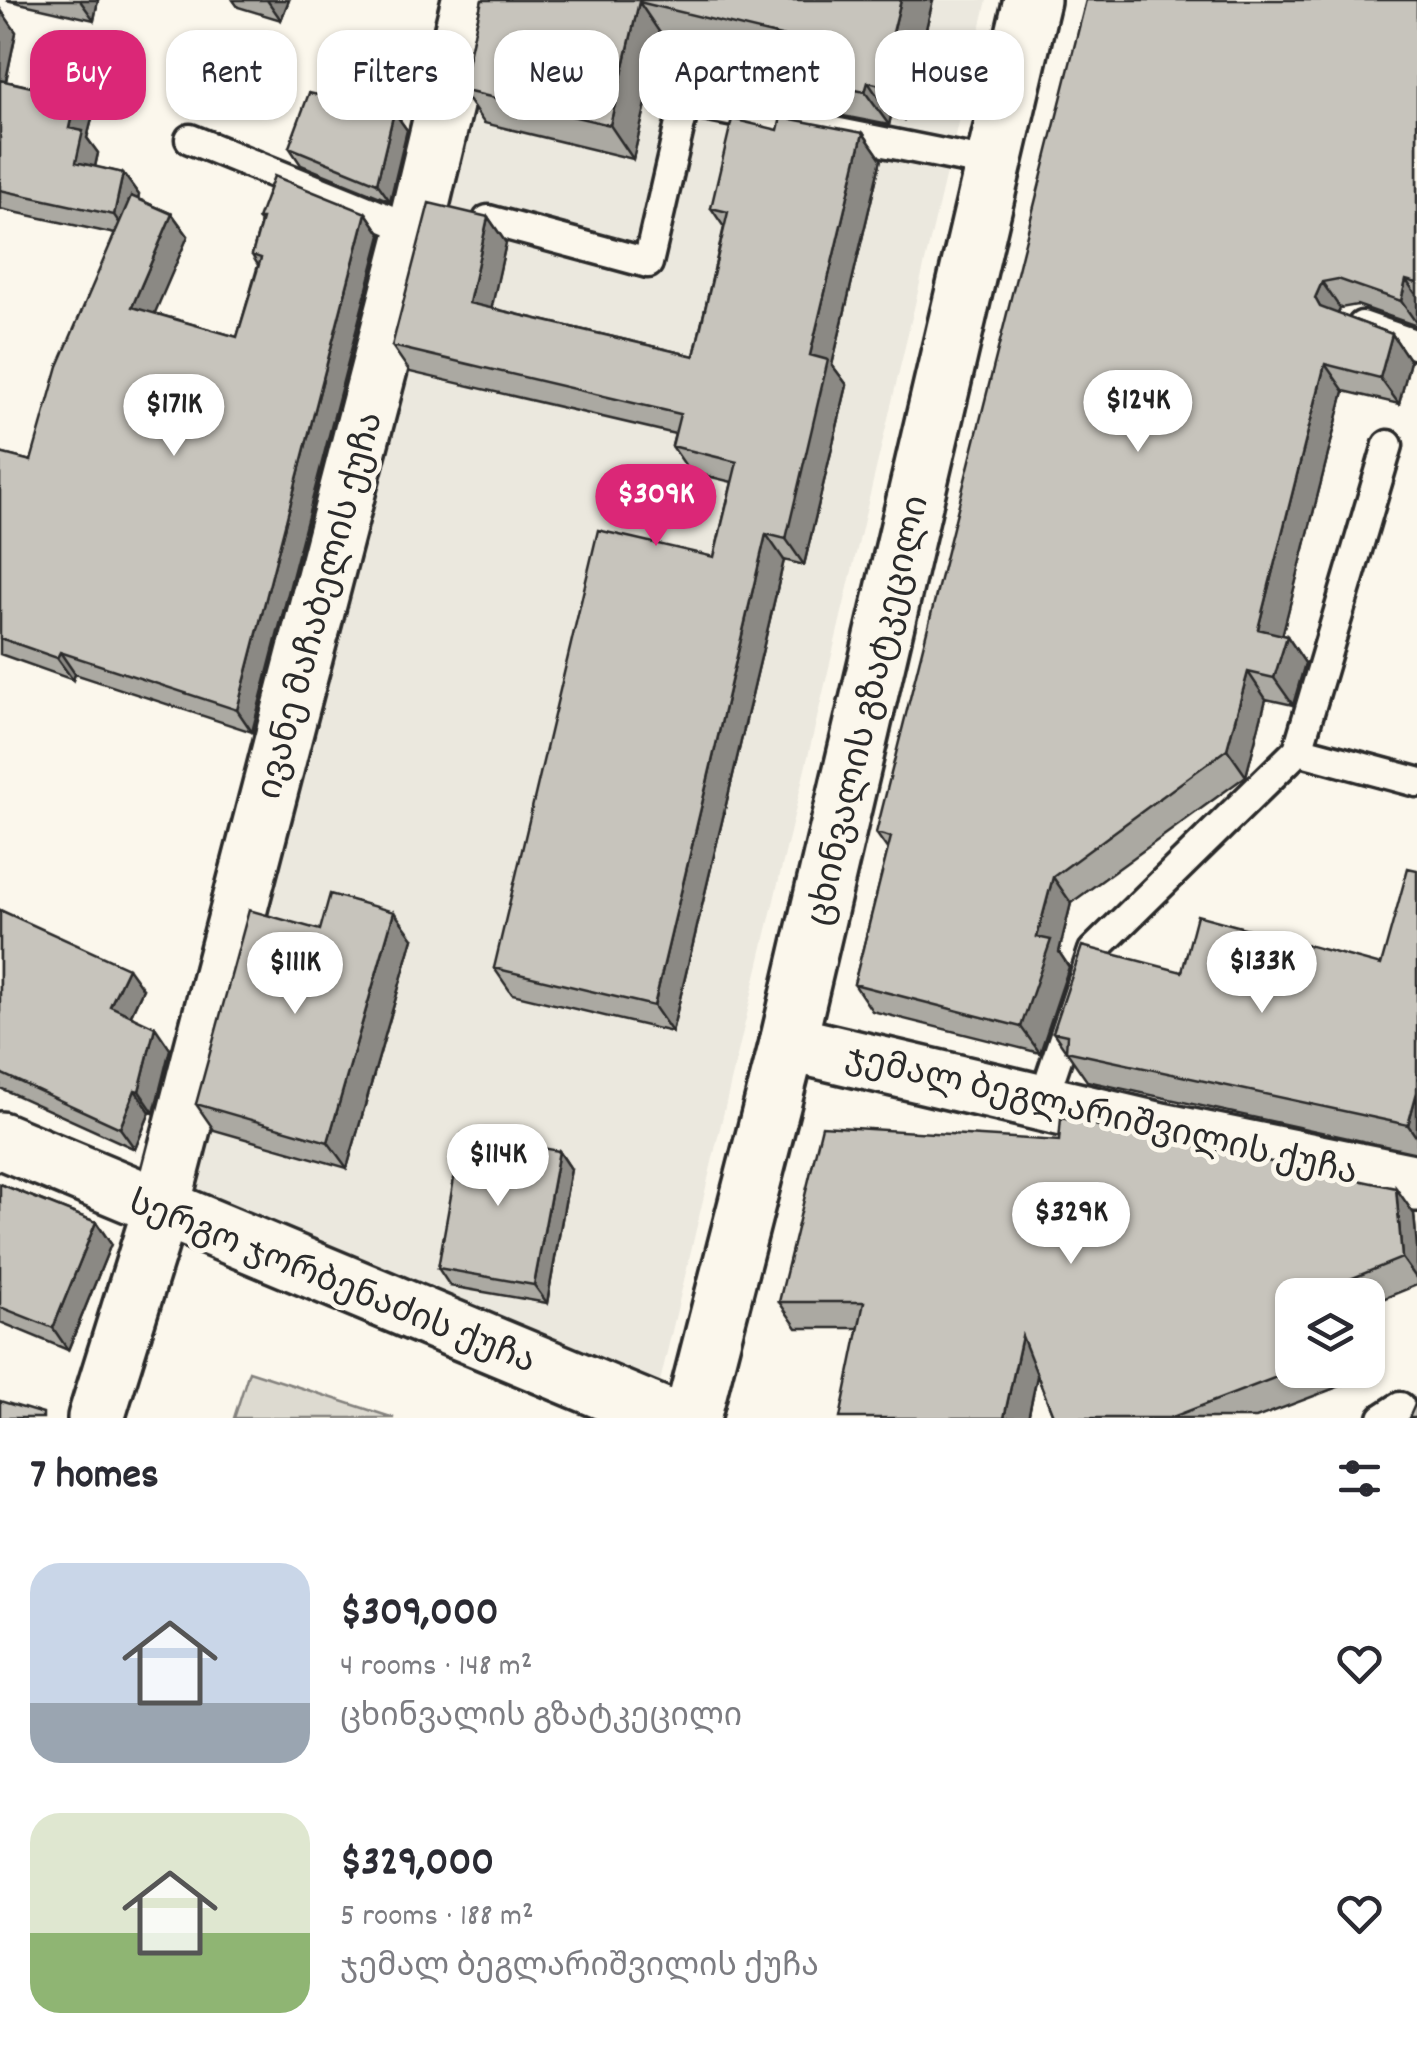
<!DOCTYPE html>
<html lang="en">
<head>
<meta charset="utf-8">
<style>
	body { margin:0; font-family:Dekko,"Noto Sans Georgian",sans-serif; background:#f7f7f7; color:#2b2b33; height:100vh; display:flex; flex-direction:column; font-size:38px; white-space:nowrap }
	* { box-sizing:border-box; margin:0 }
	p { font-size:32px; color:#7c7c81 }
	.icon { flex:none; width:55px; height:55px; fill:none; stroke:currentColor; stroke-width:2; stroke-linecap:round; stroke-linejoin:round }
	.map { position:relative; height:1418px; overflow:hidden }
	.drawer { display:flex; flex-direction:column; background:#fff; flex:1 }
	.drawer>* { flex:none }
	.guide { position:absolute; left:30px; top:30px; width:1358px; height:90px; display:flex; gap:20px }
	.fabs { position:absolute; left:1275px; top:1278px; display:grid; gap:20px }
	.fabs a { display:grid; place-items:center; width:110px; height:110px; border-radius:20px; background:#fff; box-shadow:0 2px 8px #0004; font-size:50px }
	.price { position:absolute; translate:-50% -85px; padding:0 22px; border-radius:35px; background:#fff; color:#222; font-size:32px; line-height:65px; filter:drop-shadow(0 2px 5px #0008) }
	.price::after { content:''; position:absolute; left:50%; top:60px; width:30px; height:22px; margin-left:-15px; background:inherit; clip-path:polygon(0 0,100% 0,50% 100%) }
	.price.on { background:#db2777; color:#fff }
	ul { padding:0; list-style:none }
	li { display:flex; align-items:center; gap:30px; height:250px; padding:0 30px }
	li span { display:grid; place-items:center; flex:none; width:280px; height:200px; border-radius:30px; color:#555 }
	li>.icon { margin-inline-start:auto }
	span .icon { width:120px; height:120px; fill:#fffc; stroke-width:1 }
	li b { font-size:42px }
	h2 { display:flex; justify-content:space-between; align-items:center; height:120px; padding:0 30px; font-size:42px }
	.pill { padding:0 35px; border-radius:30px; background:#fff; box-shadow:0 2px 8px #0004; font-size:35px; line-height:90px }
	.pill.on { background:#db2777; color:#fff }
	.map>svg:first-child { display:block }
	.built { fill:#ebe8de }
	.grass { fill:#dddad0; stroke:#84827e; stroke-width:2.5 }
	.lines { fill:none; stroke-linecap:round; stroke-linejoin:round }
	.lane-casing { stroke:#2b2b2b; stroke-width:35 }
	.street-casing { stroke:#2b2b2b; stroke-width:62 }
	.secondary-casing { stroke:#2b2b2b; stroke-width:62 }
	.lane { stroke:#fbf7ec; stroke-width:28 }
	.street { stroke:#fbf7ec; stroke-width:55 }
	.secondary { stroke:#fbf7ec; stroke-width:55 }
	.wall { fill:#aba9a2; stroke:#2b2b2b; stroke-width:2.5 }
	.shaded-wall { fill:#8b8984; stroke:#2b2b2b; stroke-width:2.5 }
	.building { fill:#c7c4bc; stroke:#2b2b2b; stroke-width:2.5 }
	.labels { text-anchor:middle; stroke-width:10; stroke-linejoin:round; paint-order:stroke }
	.street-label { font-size:35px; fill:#2b2b2b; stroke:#fbf7ec }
</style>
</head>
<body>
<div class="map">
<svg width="1417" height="1418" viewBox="0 0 1417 1418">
	<rect width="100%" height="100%" fill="#fbf7ec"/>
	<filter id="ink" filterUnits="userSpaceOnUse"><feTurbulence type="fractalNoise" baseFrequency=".01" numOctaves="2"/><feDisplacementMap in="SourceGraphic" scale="20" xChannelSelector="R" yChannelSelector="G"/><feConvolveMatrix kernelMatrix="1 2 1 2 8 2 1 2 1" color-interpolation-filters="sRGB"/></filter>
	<g filter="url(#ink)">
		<path class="built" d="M490,0h497l-328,1386 -476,-195z"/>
		<path class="grass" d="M249,1371l145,47h-160z"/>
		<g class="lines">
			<g class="lane-casing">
				<path id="lane" d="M190,139l225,91
					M488,220l160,43 37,-161 308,62
					M1362,326l55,19
					M1298,750l119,32
					M1042,1103l51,-152 205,-201 90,-305
					M1383,1418l17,-11"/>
			</g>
			<g class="street-casing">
				<path id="street" d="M788,1043l373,88 256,52
					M0,1140l668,278
					M96,1418l65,-209 254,-979 55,-230"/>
			</g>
			<g class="secondary-casing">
				<path id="secondary" d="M692,1418l96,-375 244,-1043"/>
			</g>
			<use href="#lane" class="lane"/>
			<use href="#street" class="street"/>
			<use href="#secondary" class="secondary"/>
		</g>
		<path class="wall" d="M6,0h92l-4,20z
			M233,0h56l-8,20 -43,-13z
			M482,0h451l-29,119 -13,-3 -2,9 -82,-16 -23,-34 2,-9 -124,-30 -29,123 -149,-36 -23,-33z
			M1417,0v326l-60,-21 -17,3 -2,6 54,20 18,27 -11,43 -55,-13 -62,244 5,1 18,27 -12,42 -27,-6 -20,77 -175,127 -12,49 10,15 -29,86 -168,-42 -18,-27 34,-134 -12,-17z
			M0,10l16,22 -10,49 70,16 16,22 -5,19 11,15 -3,14 28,6 16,22 -1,4 34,15 16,22 -34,77 83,24 21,-72 -6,-10 9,-32 -3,-4 108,-6 15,22 -129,497 -177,-58 -2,6 -73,-26v-201l31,8 84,-227 -115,-25z
			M394,112l13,18 -17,71 -89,-36 -12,-18z
			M778,130l85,3 18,26 -49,206 15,20 -43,180 -20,-5 -112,472 -160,-38 -18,-26 220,-411 18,-75 -42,-10 -18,-26 3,-12 -265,-62 -18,-26 96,-129 18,26 -15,65 203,48 30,-129 -13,-19z
			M1417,870v283l-330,-72 -34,-49 129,-60 199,-7z
			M0,910l143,79 -12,26 39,34 -16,64 -4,-1 -15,37 -135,-61z
			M320,930l93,8 -66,230 -133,-38 -18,-26z
			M559,1151l12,18 -24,134 -97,-17 -12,-18z
			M0,1184l96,38 15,22 -43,106 -68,-28z
			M1414,1214l3,33v38l-49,20v-10h-76v75h76v-31l12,32 -124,47h-202l-17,-43 -9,43 -169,-90h-62l-18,-26z"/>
		<path class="shaded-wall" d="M81,0h17l-4,20 -13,-18z
			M267,0h22l-8,20z
			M901,0h32l-29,119 -24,-34z
			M639,2l23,34 -29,123 -23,-34z
			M1,10l15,22 -14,67 -2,-3z
			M868,82l23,34 -2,9 -24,-33z
			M76,97l16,22 -5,19 11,15 -7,31 -15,-22 -7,-34z
			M394,112l13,18 -17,71 -13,-18z
			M863,133l18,26 -49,206 15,20 -43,180 -18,-26 24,-184z
			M123,173l16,22 -10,42 -15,-22z
			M366,213l15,22 -129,497 -15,-22z
			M172,214l16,22 -40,93 -16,-22z
			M488,217l18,26 -19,86 -18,-26z
			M1406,280l11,16v28l-16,-23z
			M1322,282l18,26 -6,16 -14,-17 -5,-9z
			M1392,334l18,27 -11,43 -19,-26z
			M1325,364l19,27 -67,265 -19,-27z
			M766,534l18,26 -112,472 -18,-26z
			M1287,636l18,27 -12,42 -19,-27z
			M60,652l15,22 -2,6 -16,-22z
			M1248,672l18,27 -20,77 -19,-27z
			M1053,877l18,26 -12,49 10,15 -29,86 -19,-26 16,-90z
			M394,912l19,26 -66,230 -19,-26z
			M128,968l15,21 -18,38 -15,-21z
			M155,1027l15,22 -16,64 -15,-22z
			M135,1090l15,22 -15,37 -15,-21z
			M1417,1092v46l-9,-13z
			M559,1151l12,18 -24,134 -13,-18z
			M1396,1188l18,26 3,33v32l-15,-21z
			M96,1222l15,22 -43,106 -15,-22z
			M1022,1336l18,26 -12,56h-24z
			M1368,1339l12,32 -12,-18z"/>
		<path class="building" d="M482,0h419l-21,85 -12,-3 -3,10 -81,-17 9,-36 -154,-37 -29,123 -149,-35z
			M1086,0h331v283l-11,-3 -5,21 -63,-22 -16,3 -7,16 5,9 72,27 -12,44 -55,-14 -67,265 29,7 -13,42 -26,-6 -21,77 -174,128 -16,60 14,3 -30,87 -167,-43 37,-147 -15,-4z
			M0,80l76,17 -7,31 14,3 -7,31 47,11 -9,42 -114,-25z
			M309,93l85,19 -17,71 -88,-36z
			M781,117l82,16 -53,222 18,5 -42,179 -20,-5 -112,472 -160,-38 104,-438 116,27 23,-95 -65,-16 8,-32 -288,-68 37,-143 59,14 -19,86 225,53 34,-144 -17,-4 21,-89 46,11z
			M274,176l92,37 -129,497 -177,-58 -3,6 -57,-20v-185l31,8 27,-95 73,-170 41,18 -40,93 105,30 24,-79 -9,-3 10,-36h-4z
			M1408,868l9,2v222l-9,33 -342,-74 1,-16 -14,-3 29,-86 100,26 15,-57 184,50z
			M330,894l64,18 -66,230 -132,-38 53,-194 71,20z
			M0,910l128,58 -18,38 45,21 -16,64 -4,-1 -15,38 -120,-55z
			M1061,1118l335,70 6,70 -64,26 4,11h-50v75h3l-125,48h-116l-32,-82 -18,82h-164l24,-116h-85l43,-176 237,15z
			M462,1134l97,17 -25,134 -96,-17z
			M0,1184l96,38 -43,106 -53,-21z
			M1417,1400v18h-8z
			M0,1401l43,13v4h-43z"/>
	</g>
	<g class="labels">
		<g class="street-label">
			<text transform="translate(318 605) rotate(-75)" y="12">ივანე მაჩაბელის ქუჩა</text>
			<text transform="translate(866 710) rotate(-77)" y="12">ცხინვალის გზატკეცილი</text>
			<text transform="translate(1102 1113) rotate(13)" y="12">ჯემალ ბეგლარიშვილის ქუჩა</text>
			<text transform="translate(333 1280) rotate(22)" y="12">სერგო ჯორბენაძის ქუჩა</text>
		</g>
	</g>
</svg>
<div class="fabs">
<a><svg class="icon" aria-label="layers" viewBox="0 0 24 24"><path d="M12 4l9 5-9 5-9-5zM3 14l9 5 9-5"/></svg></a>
</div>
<b class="price" style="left:1138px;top:455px">$124K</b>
<b class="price" style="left:174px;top:459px">$171K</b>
<b class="price on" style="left:656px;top:549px">$309K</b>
<b class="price" style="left:1262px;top:1016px">$133K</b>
<b class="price" style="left:295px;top:1017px">$111K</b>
<b class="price" style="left:498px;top:1209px">$114K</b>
<b class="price" style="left:1071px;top:1267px">$329K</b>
<div class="guide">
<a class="pill on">Buy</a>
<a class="pill">Rent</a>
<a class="pill">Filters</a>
<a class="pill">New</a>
<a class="pill">Apartment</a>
<a class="pill">House</a>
</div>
</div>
<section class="drawer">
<h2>7 homes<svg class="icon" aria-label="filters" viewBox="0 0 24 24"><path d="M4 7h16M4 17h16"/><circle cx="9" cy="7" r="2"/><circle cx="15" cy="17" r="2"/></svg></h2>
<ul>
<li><span style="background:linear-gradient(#c9d6e8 70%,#9aa5b1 0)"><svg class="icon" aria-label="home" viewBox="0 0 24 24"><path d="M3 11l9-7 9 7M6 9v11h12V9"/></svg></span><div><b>$309,000</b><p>4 rooms · 148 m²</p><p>ცხინვალის გზატკეცილი</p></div><svg class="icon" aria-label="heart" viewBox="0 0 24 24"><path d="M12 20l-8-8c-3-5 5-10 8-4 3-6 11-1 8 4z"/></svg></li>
<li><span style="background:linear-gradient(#dfe7d0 60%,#8fb573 0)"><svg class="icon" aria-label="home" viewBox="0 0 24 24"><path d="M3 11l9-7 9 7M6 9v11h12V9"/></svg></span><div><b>$329,000</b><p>5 rooms · 188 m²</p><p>ჯემალ ბეგლარიშვილის ქუჩა</p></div><svg class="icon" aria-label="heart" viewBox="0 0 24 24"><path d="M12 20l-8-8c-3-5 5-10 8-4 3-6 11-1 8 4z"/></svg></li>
</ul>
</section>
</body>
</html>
